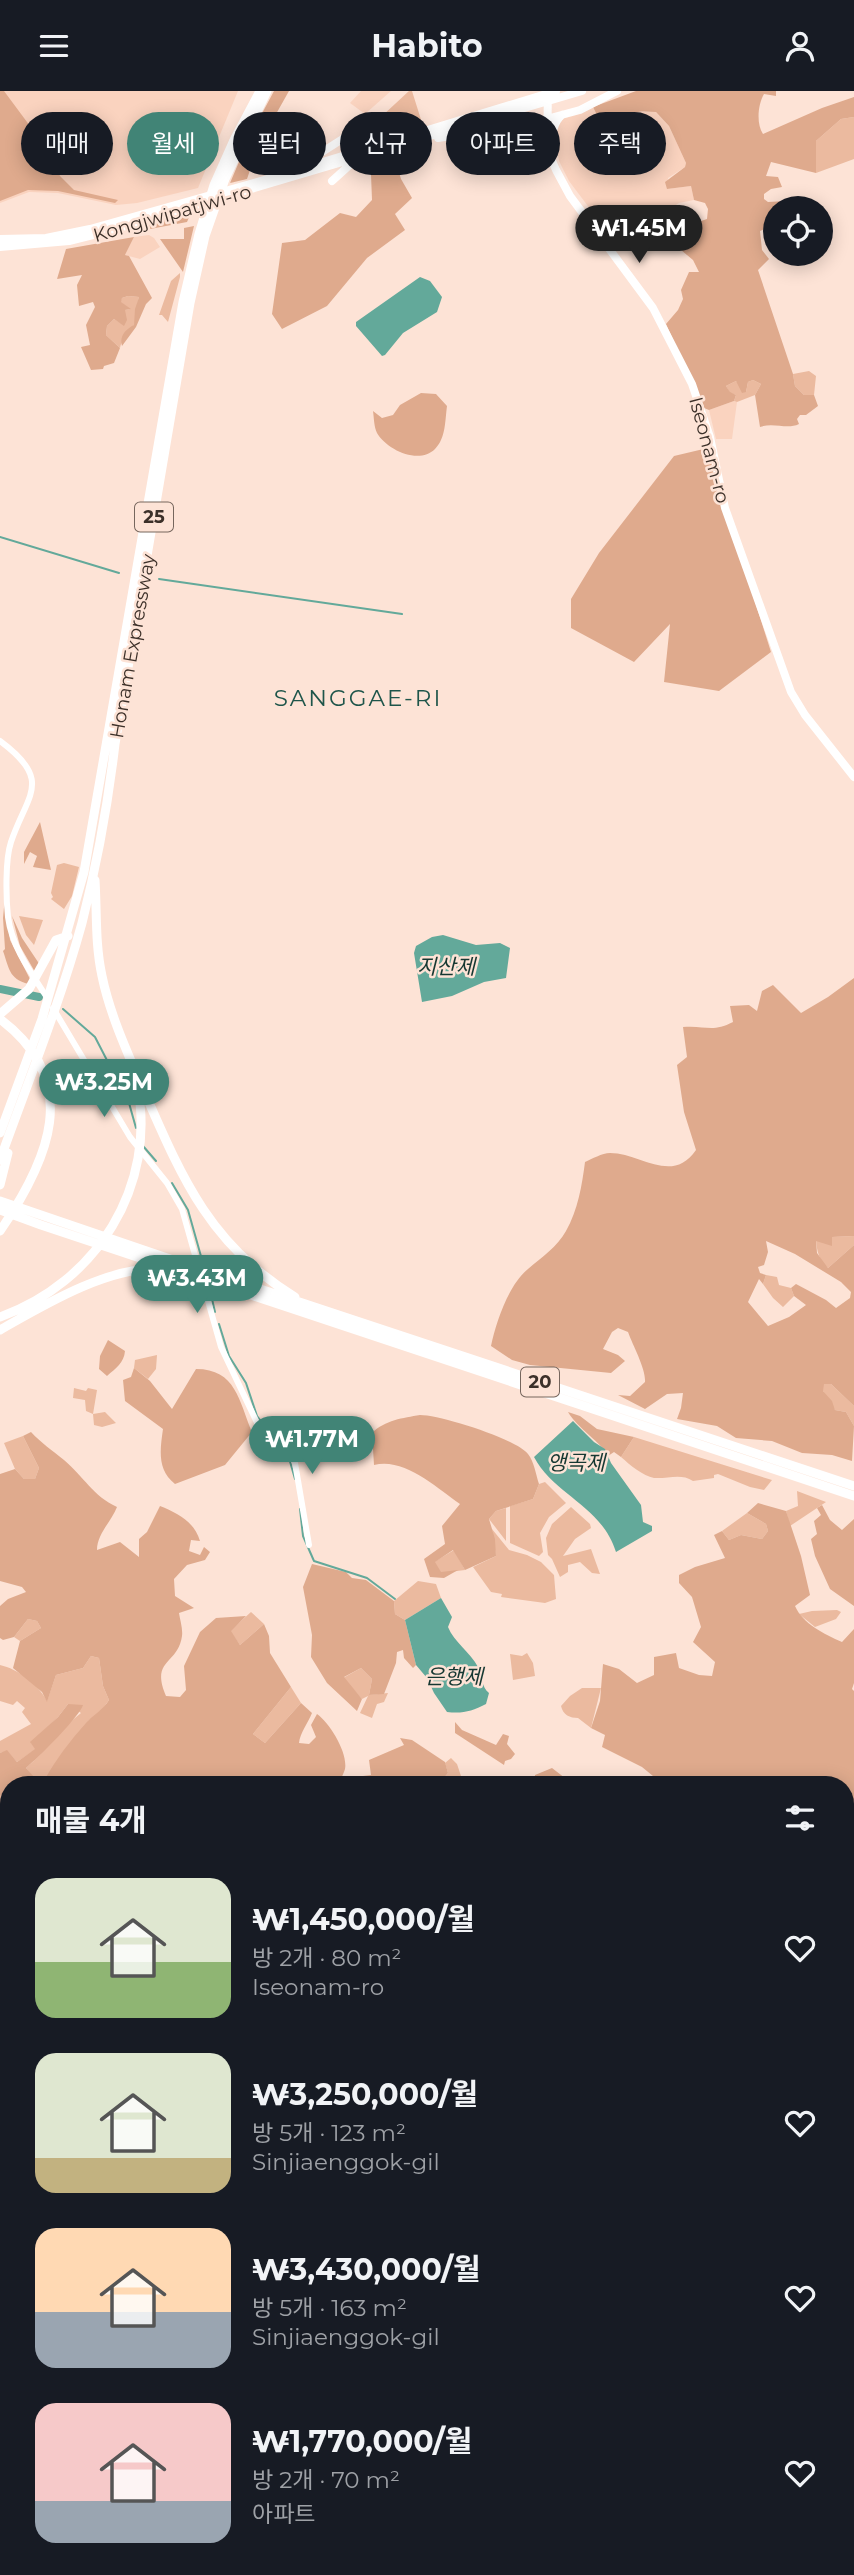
<!DOCTYPE html>
<html lang="ko">
<head>
<meta charset="utf-8">
<style>
	body { margin:0; font-family:Montserrat,"Noto Sans KR",sans-serif; background:#242831; color:#f1f3f6; height:100vh; display:flex; flex-direction:column; font-size:26px; white-space:nowrap }
	* { box-sizing:border-box; margin:0 }
	p { font-size:23px; color:#9ea1a6 }
	.icon { flex:none; width:38px; height:38px; fill:none; stroke:currentColor; stroke-width:2; stroke-linecap:round; stroke-linejoin:round }
	.map { position:relative; flex:1; overflow:hidden }
	.sheet { position:absolute; left:0px; top:1685px; width:854px; height:800px; display:flex; flex-direction:column; background:#171b24; border-radius:28px 28px 0 0; box-shadow:0 4px 18px #0003 }
	.sheet>* { flex:none }
	.top-card { position:absolute; left:21px; top:21px; width:812px; height:63px; display:flex; gap:14px }
	.fabs { position:absolute; left:763px; top:105px; display:grid; gap:14px }
	.fabs a { display:grid; place-items:center; width:70px; height:70px; border-radius:50%; background:#171b24; box-shadow:0 4px 18px #0003; font-size:35px }
	.price { position:absolute; translate:-50% -60px; padding:0 16px; border-radius:24px; background:#418476; color:#fff; font-size:23px; line-height:46px; filter:drop-shadow(0 2px 4px #0008) }
	.price::after { content:''; position:absolute; left:50%; top:42px; width:21px; height:16px; margin-left:-10px; background:inherit; clip-path:polygon(0 0,100% 0,50% 100%) }
	.price.on { background:#222; color:#fff }
	ul { padding:0; list-style:none }
	li { display:flex; align-items:center; gap:21px; height:175px; padding:0 35px }
	li span { display:grid; place-items:center; flex:none; width:196px; height:140px; border-radius:21px; color:#555 }
	li>.icon { margin-inline-start:auto }
	span .icon { width:84px; height:84px; fill:#fffc; stroke-width:1 }
	li b { font-size:30px }
	h2 { display:flex; justify-content:space-between; align-items:center; height:84px; padding:0 35px; font-size:30px }
	.chip { padding:0 24px; border-radius:32px; background:#171b24; box-shadow:0 4px 18px #0003; font-size:24px; line-height:63px }
	.chip.on { background:#418476; color:#fff }
	header { display:flex; justify-content:space-between; align-items:center; height:91px; padding:0 35px; background:#171b24; font-size:32px; font-weight:700 }
	.map>svg:first-child { display:block }
	.built { fill:#fad3bf }
	.green { fill:#ebba9f }
	.forest { fill:#dfaa8d; fill-rule:evenodd }
	.water { fill:#63a99a }
	.lines { fill:none; stroke-linecap:round; stroke-linejoin:round }
	.stream { stroke:#63a99a; stroke-width:2 }
	.river { stroke:#63a99a; stroke-width:8 }
	.minor { stroke:#fff; stroke-width:6 }
	.major { stroke:#fff; stroke-width:8 }
	.highway { stroke:#fff; stroke-width:9 }
	.labels { text-anchor:middle; stroke-width:5; stroke-linejoin:round; paint-order:stroke }
	.shield { fill:#fde3d6; stroke:#76665d; stroke-width:2 }
	.shield-label { font-size:18px; font-weight:bold; fill:#3c3029 }
	.street-label { font-size:19px; fill:#3c3029; stroke:#fde3d6 }
	.water-label { font-size:21px; font-style:italic; fill:#163832; stroke:#fde3d6 }
	.quarter-label { font-size:23px; letter-spacing:2px; fill:#1e554a; stroke:#fde3d6 }
</style>
</head>
<body>
<header><svg class="icon" aria-label="menu" viewBox="0 0 24 24"><path d="M4 6h16M4 12h16M4 18h16"/></svg>Habito<svg class="icon" aria-label="person" viewBox="0 0 24 24"><circle cx="12" cy="8" r="4"/><path d="M4 21q1-7 8-7t8 7"/></svg></header>
<div class="map">
<svg width="854" height="2484" viewBox="0 0 854 2484">
	<rect width="100%" height="100%" fill="#fde3d6"/>
	<path class="built" d="M0,0h238l-40,97 -61,15 -21,2 -58,-12 -29,-1 -29,11z
		M361,0h30l-26,23 -15,-11z
		M593,16l6,12h25l11,-7h21l13,14 17,37 -1,4 -17,11 -1,11 24,-3 3,14 -15,3 -11,7 -44,15 -15,9 -40,-53 -10,-20 -4,-22v-12l10,-10z
		M149,144l5,3 6,9 -20,12 -15,-4 9,-18z
		M734,310l3,1 -5,37h-16l-7,-29z"/>
	<path class="green" d="M409,0h3l11,35 -68,18 -1,-2z
		M854,26v42l-38,14v-32l25,-22z
		M180,182v4l-12,45 -6,-7h-3l12,-34z
		M128,205l11,1c-3,9 -1,20 -5,28 -4,8 -13,15 -14,23l-14,-13 1,-9 7,-7 10,6 1,-15 5,-1 -10,-7 2,-4z
		M809,280l7,5 -2,19h-10l-9,-9 -2,-12z
		M753,289l8,4 -6,11 -18,7 -3,-1 2,-6 -6,-2 -4,-7 10,-5 10,11 2,-10z
		M64,772l15,4 -7,29 -8,13 -13,-10 2,-2 -2,-4 6,-28z
		M19,825l24,4 -9,25 -8,-10z
		M854,1145v9l-26,23c-9,-8 -11,-16 -12,-28l16,5v-8z
		M766,1184l11,2 2,8 12,3 3,8 -11,11 -10,-9 -10,-14z
		M157,1264l-1,14 -8,10 -14,-11 1,-8z
		M823,1292l8,1 23,22v20l-8,-14 -11,-2 -12,-19z
		M74,1297l12,3 2,-3 9,2 -4,24 12,-2 11,11 -14,4 -8,-2 -1,-11 -7,-3 -1,-11 -12,-2z
		M23,1345l16,32 -4,11h-11l-9,-10 -11,-26z
		M634,1346l138,43 -8,10 -14,-3 -32,-13 -4,1v3l-21,3c-12,-8 -25,-2 -39,-3 -11,-2 -24,-13 -33,-21z
		M545,1391l21,21 -17,14 -9,16 3,19 -4,4 -29,-13v-37l23,-7 6,-15z
		M797,1400l29,11 -36,24 -4,-15 12,-5z
		M571,1416l19,17 1,4 -16,11 -12,17 28,-7 9,25 -8,-1 -12,-11 -12,3v7l-8,5 -8,-18 -4,-4 -2,-17 6,-14z
		M506,1417v33l-17,-22 7,-8z
		M747,1422l19,11 2,7 -6,8 -21,-4 -12,5 -7,-9z
		M492,1438l17,21 18,5 14,7 13,13 2,24 -11,4 -44,-6 1,-3 -11,-2 -18,-25 23,-11z
		M454,1459l11,20 -24,3 -7,-11z
		M418,1490l18,3 5,14 -36,22 -10,-6 -1,-13z
		M837,1519l4,2 -5,7 -21,8 -16,-13 13,-3z
		M251,1521l13,12 -24,21 -10,-14z
		M28,1528l9,2 4,7 -21,13 -6,-4z
		M527,1562l6,10 2,13 -22,4 -3,-26 12,2z
		M91,1565l8,2 4,28 6,14 -10,14 -10,6 -44,60 3,5h-27l12,-8 -7,-9c20,-17 34,-39 55,-55l-13,-9 -10,13 -27,26 5,6 -19,13 -10,-11 -7,2v-12l31,-17 -9,-12 3,-4 -8,-7 -4,4 -13,-4v-36c18,4 38,19 47,36l9,-26 27,-7z
		M361,1577l11,11 -3,16 19,-2 -4,9 -7,2 -5,14 -12,-5 8,-17 -6,3 -19,-21z
		M291,1596l10,16 -36,40 -12,-9z
		M582,1597h19l-10,40 -13,-10c-8,0 -15,-3 -17,-12l9,-10z
		M451,1667l6,6 7,21h-26l10,-12 -3,-10z
		M9,1701v300l-9,-13v-283z
		M9,2030v75l-9,-3v-70z"/>
	<path class="forest" d="M0,0h4l43,58 13,27 14,14 44,10 -3,3 -57,-12 -30,-1 -28,11z
		M274,0h15l-31,55 -11,33 -17,4 21,-49z
		M636,0h140v5l-12,-2c-6,10 -8,30 -1,40l59,-26 32,-11v20l-13,2 -25,22v32l-45,-11 -5,14 12,1 4,10 -11,2 -7,5v5l4,3 18,-1 3,7h-14v16l-15,7 2,19 7,9 -11,11 35,104 2,12 9,9h10l4,11 -12,9h-6l-3,4 2,5c-12,6 -25,-2 -39,3l-5,-32 6,-11 -8,-4 -5,2 -2,10 -4,1 -6,-12 -10,5 4,6 6,3 -2,6 -25,9 -5,-2 -38,-84 12,-14 5,-11 -2,-9 8,-18h10l-6,-12 -12,-10 -3,-16 11,-9 18,-6 1,-10 -3,-6 -11,-3 -3,-14 -24,3 -2,-7 20,-15 1,-4 -17,-37 -13,-14c-6,0 -12,-1 -18,0 -15,2 -19,13 -39,7l-6,-12z
		M393,62l8,26 11,19 -17,16 10,16 -38,28 -40,48 -45,23 -10,-15 10,-71 23,-3 35,-27 16,4 16,-17 -1,-26 -3,-11z
		M182,123l8,1 -3,7 -58,11 -2,-4z
		M194,135l-11,46 -23,-33h24v-11z
		M134,146l-9,18 4,1 23,42 -6,6 -10,23 -14,19c-3,-10 4,-17 12,-21l1,-16 4,-12 -11,-1 -6,2 -1,4 10,7 -6,1 2,10 -3,6 -10,-7 -7,7 -1,9 14,13 -6,15 -10,3 -1,3 -12,1 -10,-23 9,-2 -4,-20 9,-18 -2,-5 -14,4 -2,-21 5,-10 -25,4 9,-30z
		M421,302l15,1 11,12c-2,14 -1,32 -12,43 -16,16 -48,1 -58,-16 -3,-6 -3,-15 -4,-22l9,7 11,-3 7,-10z
		M712,356l13,61 46,144 -52,39 -55,-9 6,-58 -36,38 -63,-34v-29l28,-46 75,-97z
		M40,731l11,48 -18,-3 4,-11 -7,-4 -6,12v-12z
		M5,806l5,43 23,45c-24,-5 -23,-14 -30,-34l2,-2 -2,-31z
		M12,825l10,22 18,27 -5,7 -15,-26z
		M854,887v258l-22,1v9l-16,-5 1,12 11,15 26,-23v161l-23,-22h-7l-1,7 9,10 3,9 11,2 8,14 -2,35 -20,-6 -30,-2 -30,-12 -36,-3 -19,-12 -40,-7 4,-11 2,-15 -16,1 -22,15 -27,-14 12,1 15,-14c1,-13 -12,-36 -17,-50l-10,-4 -6,4 -9,17 15,6 7,6 -14,12 -81,-8 -18,-5 -21,-14c5,-24 18,-62 37,-77 14,-12 29,-22 38,-38 12,-21 16,-46 19,-69 7,-3 17,-9 25,-9 31,0 62,32 86,-3l-12,-38 -7,-47 10,-8 -4,-30c22,-2 29,6 50,-5l-3,-16 19,-1 8,6 5,-20 11,-6 28,28 27,-16zM766,1150l29,13 46,28 10,10 -1,6 -14,10 -10,-8 -30,-16 -5,4 3,8 12,9 -17,12 -21,9 -20,-24 11,-23 4,5 3,-9 -6,-2 -2,-6 6,-2 4,-13z
		M108,1249l17,11c-1,12 -9,17 -18,25l-8,-7 1,-13z
		M134,1277l16,13 22,28 24,-40c40,0 43,32 56,63l-27,33 -50,19c-18,-14 -15,-34 -12,-55l-38,-28 -2,-21 8,-3z
		M568,1321l12,4 17,13 37,8 -13,20 -7,-5 -6,4c-6,-13 -30,-27 -40,-44z
		M420,1324c20,0 97,24 108,39 6,7 8,21 11,30l-6,15 -37,12 -7,8 6,20 1,17 -31,14 -12,-20 -18,12 6,10 17,-2 -14,8 -14,-1 -6,-18 21,-15 -3,-18 18,-22c-23,-16 -56,-47 -86,-39l-2,-32c13,-13 31,-15 48,-18z
		M31,1341c10,11 21,18 33,28 20,17 29,36 53,47 -6,15 -20,27 -20,43l23,-8 19,15v-18l8,-7 13,-26c17,7 34,15 40,35l-9,-1 -2,11 11,4 4,-8 6,5 -5,8 -18,5 -13,14 1,17 19,12 -15,5c1,7 4,16 3,23 -4,29 -32,23 -16,60l14,1 6,-7 -2,-24 16,-34 16,-14 30,-2 -15,15 9,14 24,-21 5,12 1,17 21,34 -38,47 12,9 36,-40 11,10c-4,10 -12,20 -13,30l10,1 7,-7 -5,-12 6,-11c13,9 31,39 28,55 -1,4 -5,11 -6,16h-291l-4,-4c12,-22 26,-40 42,-58 8,-9 17,-13 23,-23l-6,-14 -4,-28 -8,-2 -8,12 -27,7 -9,27 -5,-10 -29,-24 7,-27 21,-13 -4,-7 -9,-2 -14,18 -11,3 -3,-2v-32l8,-7 18,-7 -4,-5 -22,-6v-107l15,-5 9,10h11l4,-11 -16,-32z
		M758,1412l28,8 15,45 9,39 -15,11c8,18 29,28 47,36l12,-13v54l-2,6 2,2v185l-9,-1v-90h-181l-22,-18 -40,-20 3,-12 -14,-7 9,-27 3,-37 16,5 18,14 17,-8v-18l22,-4 3,15 20,7 13,1 3,-14 -22,-20 8,-15 -9,-30 -13,-14v-8l16,-8 30,-9 -11,-23 8,-4 7,9 12,-5 21,4 6,-8 -2,-7 -19,-11z
		M822,1414l8,15 12,10 12,-11v87l-24,-17 -15,-33 -4,-17 6,-5 -3,-13 7,-6 -4,-7z
		M312,1473l34,8 6,6 14,2 28,21 1,13 10,6 11,45 -3,3 -9,-10 -1,-8 -6,2 -1,11 -12,31 -15,1 3,-16 -11,-11 -17,9 18,22 -5,12 -30,-28 -16,-26 1,-22 -9,-48z
		M68,1613l15,1c-3,11 -45,53 -57,63l8,9 -13,8h-12v7l-9,4v-43l7,-3 10,12 18,-13 -5,-7 28,-25z
		M455,1631l7,8 34,15 7,-11 6,2 -2,8 8,10 -4,5 -6,2 -1,4 -49,-32z
		M400,1647l12,2 33,22 3,11 -10,12h-78l3,-9 8,-1 -2,-15 35,-15z
		M552,1677l22,17h-40l1,-10z
		M845,1814l9,6v102l-9,1z
		M0,1988l9,13v29l-9,2z
		M0,2102l9,3v110h-9z
		M104,2476h201l2,8h-208z"/>
	<path class="water" d="M420,186l10,4 12,16 -5,15 -34,21 -18,22 -3,1 -26,-30v-4z
		M443,844l33,10 24,-2 10,5 -4,30 -22,4 -32,14 -30,6 -8,-49 2,-7 16,-9z
		M573,1330l21,21 11,7 6,14 30,42 2,17 9,4v5l-36,21c-15,-47 -61,-56 -82,-95z
		M441,1507l11,19 -4,10c6,15 22,25 30,40 5,9 3,20 11,26l-3,11c-14,7 -23,10 -39,8l-13,-19 -7,-15 -11,-13 -11,-45z
		M854,2127v171l-9,14v-178z
		M9,2272v204h42l-11,8h-40v-146l9,-38 -9,-3v-17z
		M342,2476h311l-4,8h-300z"/>
	<g class="lines">
		<path class="stream" d="M0,446l119,36
			M159,488l243,35
			M63,918l32,28 34,66 7,25
			M143,1055l13,15
			M172,1092l16,27 16,57
			M209,1195l6,26
			M219,1233l10,32 17,27 11,33 7,9
			M269,1342l20,25 6,21
			M300,1418l3,27 11,25 53,17 28,21"/>
		<path class="river" d="M0,898l39,8"/>
		<path class="minor" d="M0,650c54,40 27,53 11,101 -6,18 -5,56 -3,75 4,31 24,57 40,82
			M53,917l77,129 37,46 15,26 39,138 39,82 9,-1 17,18 9,17 14,82"/>
		<path class="major" d="M548,0l-1,58 9,21 14,26 83,112 39,76 18,53 15,71 66,184 14,23 49,62
			M528,33l52,-14 37,-19
			M438,47l87,-13 13,4 9,13c8,-9 5,-19 15,-27
			M305,72l39,-25 6,-1
			M332,90l21,-19
			M0,148l46,-1 44,-9 167,-47 299,-91
			M0,156l69,-6 40,-10 473,-140"/>
		<path class="highway" d="M95,789c2,33 0,64 7,96 8,39 26,78 42,115 38,87 66,154 151,206
			M0,923l29,-25 27,-49 12,-4
			M0,928c84,63 48,142 0,212
			M0,1042l42,-114 42,-147 99,-570 16,-68 15,-49 20,-45 26,-49
			M0,1069c28,-78 60,-157 82,-237 15,-59 26,-119 33,-179l75,-441 15,-67 20,-57 42,-88
			M0,1094l8,-32
			M0,1110l170,58 684,227
			M0,1119l41,15 813,271
			M0,1226c96,-34 158,-131 137,-233
			M0,1239c44,-25 109,-64 160,-61"/>
	</g>
	<g class="labels">
		<g class="shield">
			<rect x="135" y="411.5" width="38" height="29" rx="5"/>
			<rect x="521" y="1276.5" width="38" height="29" rx="5"/>
		</g>
		<g class="shield-label">
			<text x="154" y="432">25</text>
			<text x="540" y="1297">20</text>
		</g>
		<g class="street-label">
			<text transform="translate(172 122) rotate(-16)" y="7">Kongjwipatjwi-ro</text>
			<text transform="translate(710 359) rotate(75)" y="7">Iseonam-ro</text>
			<text transform="translate(132 555) rotate(-80)" y="7">Honam Expressway</text>
		</g>
		<g class="water-label">
			<text x="446" y="883">지산제</text>
			<text x="576" y="1379">앵곡제</text>
			<text x="454" y="1593">은행제</text>
		</g>
		<g class="quarter-label">
			<text x="358" y="615">SANGGAE-RI</text>
		</g>
	</g>
</svg>
<div class="fabs">
<a><svg class="icon" aria-label="locate" viewBox="0 0 24 24"><circle cx="12" cy="12" r="6"/><path d="M12 2v4M12 18v4M2 12h4M18 12h4"/></svg></a>
</div>
<b class="price on" style="left:639px;top:174px">₩1.45M</b>
<b class="price" style="left:104px;top:1028px">₩3.25M</b>
<b class="price" style="left:197px;top:1224px">₩3.43M</b>
<b class="price" style="left:312px;top:1385px">₩1.77M</b>
<div class="top-card">
<a class="chip">매매</a>
<a class="chip on">월세</a>
<a class="chip">필터</a>
<a class="chip">신규</a>
<a class="chip">아파트</a>
<a class="chip">주택</a>
</div>
<section class="sheet">
<h2>매물 4개<svg class="icon" aria-label="filters" viewBox="0 0 24 24"><path d="M4 7h16M4 17h16"/><circle cx="9" cy="7" r="2"/><circle cx="15" cy="17" r="2"/></svg></h2>
<ul>
<li><span style="background:linear-gradient(#dfe7d0 60%,#8fb573 0)"><svg class="icon" aria-label="home" viewBox="0 0 24 24"><path d="M3 11l9-7 9 7M6 9v11h12V9"/></svg></span><div><b>₩1,450,000/월</b><p>방 2개 · 80 m²</p><p>Iseonam-ro</p></div><svg class="icon" aria-label="heart" viewBox="0 0 24 24"><path d="M12 20l-8-8c-3-5 5-10 8-4 3-6 11-1 8 4z"/></svg></li>
<li><span style="background:linear-gradient(#dfe7d0 75%,#c2b280 0)"><svg class="icon" aria-label="home" viewBox="0 0 24 24"><path d="M3 11l9-7 9 7M6 9v11h12V9"/></svg></span><div><b>₩3,250,000/월</b><p>방 5개 · 123 m²</p><p>Sinjiaenggok-gil</p></div><svg class="icon" aria-label="heart" viewBox="0 0 24 24"><path d="M12 20l-8-8c-3-5 5-10 8-4 3-6 11-1 8 4z"/></svg></li>
<li><span style="background:linear-gradient(#ffd9b3 60%,#9aa5b1 0)"><svg class="icon" aria-label="home" viewBox="0 0 24 24"><path d="M3 11l9-7 9 7M6 9v11h12V9"/></svg></span><div><b>₩3,430,000/월</b><p>방 5개 · 163 m²</p><p>Sinjiaenggok-gil</p></div><svg class="icon" aria-label="heart" viewBox="0 0 24 24"><path d="M12 20l-8-8c-3-5 5-10 8-4 3-6 11-1 8 4z"/></svg></li>
<li><span style="background:linear-gradient(#f6c9c9 70%,#9aa5b1 0)"><svg class="icon" aria-label="home" viewBox="0 0 24 24"><path d="M3 11l9-7 9 7M6 9v11h12V9"/></svg></span><div><b>₩1,770,000/월</b><p>방 2개 · 70 m²</p><p>아파트</p></div><svg class="icon" aria-label="heart" viewBox="0 0 24 24"><path d="M12 20l-8-8c-3-5 5-10 8-4 3-6 11-1 8 4z"/></svg></li>
</ul>
</section>
</div>
</body>
</html>
